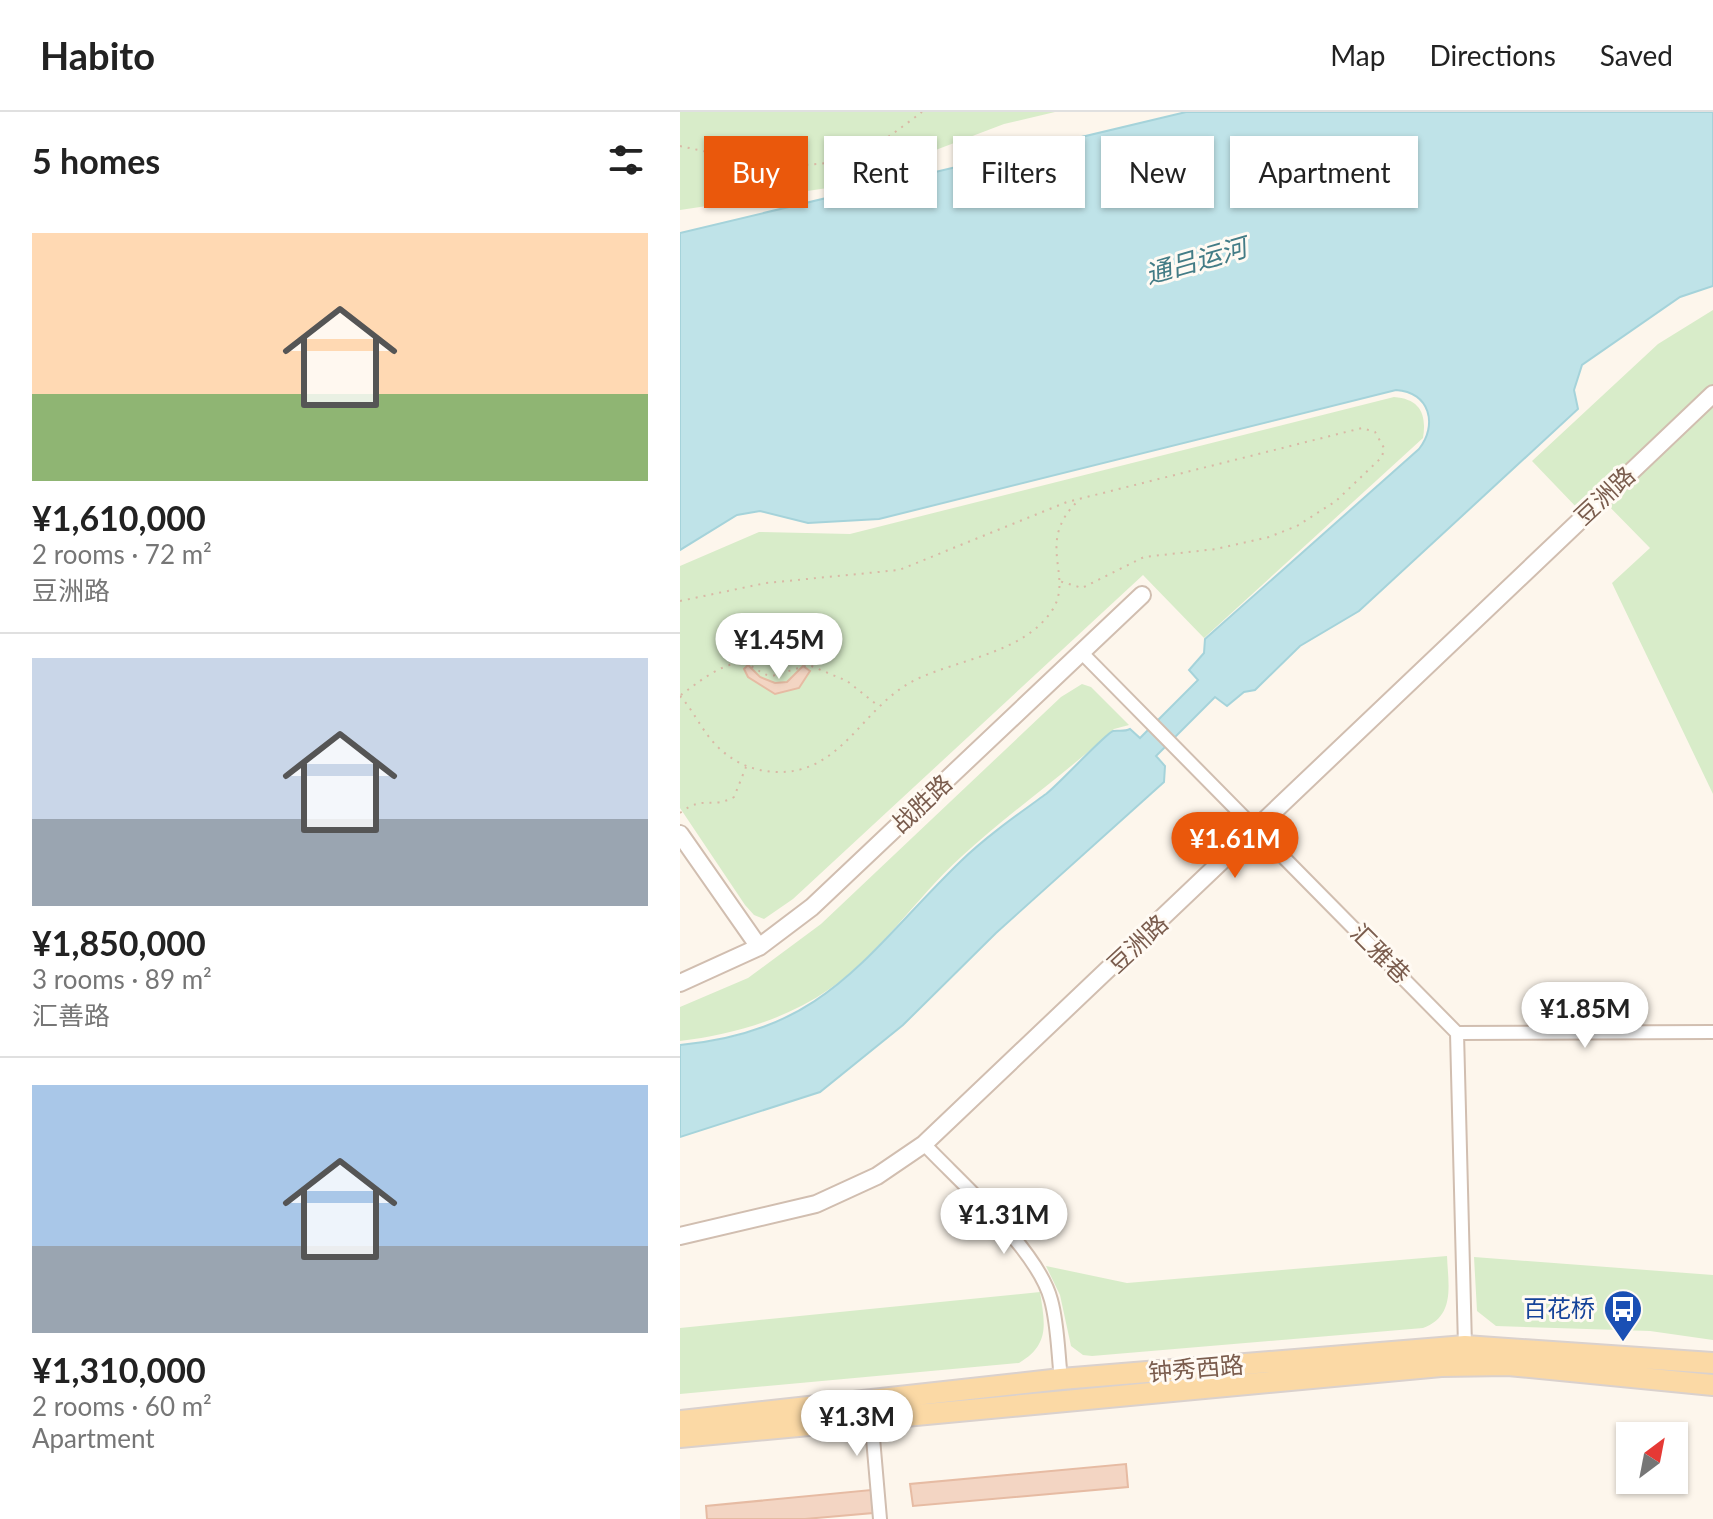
<!DOCTYPE html>
<html lang="en">
<head>
<meta charset="utf-8">
<style>
	body { margin:0; font-family:Lato,"Noto Sans SC",sans-serif; background:#f6f6f6; color:#222; height:100vh; display:flex; flex-direction:column; font-size:30px; white-space:nowrap }
	* { box-sizing:border-box; margin:0 }
	p { font-size:26px; color:#767676 }
	.icon { flex:none; width:44px; height:44px; fill:none; stroke:currentColor; stroke-width:2; stroke-linecap:round; stroke-linejoin:round }
	.map { position:relative; flex:1; overflow:hidden }
	.panel { display:flex; flex-direction:column; background:#fff; width:680px }
	.panel>* { flex:none }
	.guide { position:absolute; left:24px; top:24px; width:760px; height:72px; display:flex; gap:16px }
	.needle { width:52px; rotate:32deg }
	.tools { position:absolute; left:936px; top:1310px; display:grid; gap:16px }
	.tools a { display:grid; place-items:center; width:72px; height:72px; border-radius:0px; background:#fff; box-shadow:0 2px 6px #0004; font-size:40px }
	.price { position:absolute; translate:-50% -68px; padding:0 18px; border-radius:28px; background:#fff; color:#222; font-size:26px; line-height:52px; filter:drop-shadow(0 2px 4px #0008) }
	.price::after { content:''; position:absolute; left:50%; top:48px; width:24px; height:18px; margin-left:-12px; background:inherit; clip-path:polygon(0 0,100% 0,50% 100%) }
	.price.on { background:#ea580c; color:#fff }
	ul { padding:0; list-style:none }
	li { display:grid; align-content:center; gap:16px; height:424px; padding:0 32px }
	li+li { border-top:2px solid #e0e0e0 }
	li span { display:grid; place-items:center; height:248px; border-radius:0px; color:#555 }
	li>.icon { margin-inline-start:auto }
	span .icon { width:144px; height:144px; fill:#fffc; stroke-width:1 }
	li b { font-size:34px }
	h2 { display:flex; justify-content:space-between; align-items:center; height:96px; padding:0 32px; font-size:34px }
	.tag { padding:0 28px; border-radius:0px; background:#fff; box-shadow:0 2px 6px #0004; font-size:28px; line-height:72px }
	.tag.on { background:#ea580c; color:#fff }
	header { display:flex; align-items:center; gap:48px; box-sizing:border-box; height:112px; padding:0 40px; background:#fff; border-bottom:2px solid #e0e0e0 }
	header strong { font-size:38px }
	nav { display:flex; gap:44px; margin-inline-start:auto; font-size:28px }
	main { display:flex; flex:1; min-height:0 }
	.map>svg:first-child { display:block }
	.green { fill:#d8ecc9 }
	.water { fill:#bfe3e8; stroke:#a5d3da; stroke-width:2 }
	.building { fill:#f3d5c3; stroke:#e6bba3; stroke-width:2 }
	.lines { fill:none; stroke-linecap:round; stroke-linejoin:round }
	.minor-casing { stroke:#d1beb0; stroke-width:16 }
	.tertiary-casing { stroke:#d1beb0; stroke-width:20 }
	.primary-casing { stroke:#dad1cd; stroke-width:24 }
	.path { stroke:#d9b8a5; stroke-width:2; stroke-dasharray:2 6; stroke-linecap:butt }
	.minor { stroke:#fff; stroke-width:12 }
	.tertiary { stroke:#fff; stroke-width:16 }
	.primary { stroke:#fbd9a5; stroke-width:20 }
	.labels { text-anchor:middle; stroke-width:6; stroke-linejoin:round; paint-order:stroke }
	.street-label { font-size:24px; fill:#7a5c4d; stroke:#fffaf3 }
	.transit-label { font-size:24px; fill:#164399; stroke:#fffaf3; text-anchor:end }
	.water-label { font-size:26px; font-style:italic; fill:#437c86; stroke:#fffaf3 }
</style>
</head>
<body>
<header>
<strong>Habito</strong>
<nav><a>Map</a><a>Directions</a><a>Saved</a></nav>
</header>
<main>
<section class="panel">
<h2>5 homes<svg class="icon" aria-label="filters" viewBox="0 0 24 24"><path d="M4 7h16M4 17h16"/><circle cx="9" cy="7" r="2"/><circle cx="15" cy="17" r="2"/></svg></h2>
<ul>
<li><span style="background:linear-gradient(#ffd9b3 65%,#8fb573 0)"><svg class="icon" aria-label="home" viewBox="0 0 24 24"><path d="M3 11l9-7 9 7M6 9v11h12V9"/></svg></span><div><b>¥1,610,000</b><p>2 rooms · 72 m²</p><p>豆洲路</p></div></li>
<li><span style="background:linear-gradient(#c9d6e8 65%,#9aa5b1 0)"><svg class="icon" aria-label="home" viewBox="0 0 24 24"><path d="M3 11l9-7 9 7M6 9v11h12V9"/></svg></span><div><b>¥1,850,000</b><p>3 rooms · 89 m²</p><p>汇善路</p></div></li>
<li><span style="background:linear-gradient(#a9c7e8 65%,#9aa5b1 0)"><svg class="icon" aria-label="home" viewBox="0 0 24 24"><path d="M3 11l9-7 9 7M6 9v11h12V9"/></svg></span><div><b>¥1,310,000</b><p>2 rooms · 60 m²</p><p>Apartment</p></div></li>
</ul>
</section>
<div class="map">
<svg width="1033" height="1407" viewBox="0 0 1033 1407">
	<rect width="100%" height="100%" fill="#fdf6ec"/>
	<path class="green" d="M0,0h375l-51,12 -163,62 -161,24z
		M1033,198v484l-101,-211 38,-35 -52,-53 -19,15 -47,-49 126,-117z
		M714,285c26,2 33,17 29,41l-219,200 -61,-63 -350,324 -29,20 -10,-4 -9,-10 -65,-97v-242l79,-34 91,2z
		M402,572l9,3 38,38 -15,4c-49,45 -104,83 -153,128 -46,42 -82,98 -133,133 -44,30 -96,45 -148,51v-34l68,-29 73,-54 240,-227z
		M767,1144c1,28 9,60 -24,72l-331,28 -9,-1 -12,-9 -11,-51 -14,-29 81,17z
		M794,1145l239,18v65l-63,-9 -154,-5 -19,-15z
		M360,1180c5,32 10,53 -21,71l-339,31v-66z"/>
	<path class="water" d="M506,0h527v174l-33,11 -98,68 -8,25 4,19 -219,202 -59,35 -45,44 -11,2 -17,14 -12,-9 -59,59 9,10 -1,16 -168,151 -93,92 -83,67 -140,45v-92c146,-13 186,-92 281,-184 26,-25 56,-46 85,-67 13,-10 59,-60 67,-63 5,-1 11,1 17,-2l10,9 58,-58 -9,-10 15,-17 1,-14 214,-190c19,-24 11,-57 -23,-59l-517,129 -71,4 -48,-12 -23,4 -57,35v-317z"/>
	<path class="building" d="M68,553l12,12 15,6 12,-1 16,-16 7,5 -11,17 -24,6 -27,-17 -4,-8z
		M446,1352l2,23 -215,19 -3,-22z
		M191,1378l2,23 -68,6h-98l-1,-13z"/>
	<g class="lines">
		<g class="minor-casing">
			<path id="minor" d="M402,541l375,380 8,313
				M777,921l256,-1
				M244,1032c37,39 114,106 127,156 7,25 7,54 10,79
				M191,1303l9,104"/>
		</g>
		<g class="tertiary-casing">
			<path id="tertiary" d="M0,722l79,113
				M0,871l79,-36 53,-40 330,-312
				M0,1124l136,-32 61,-28 47,-32 789,-750"/>
		</g>
		<g class="primary-casing">
			<path id="primary" d="M0,1309l381,-42 404,-33 248,17
				M0,1325l761,-71 67,-1 205,20"/>
		</g>
		<path class="path" d="M0,34c51,11 109,27 161,14 29,-7 58,-31 81,-48
			M0,489l86,-18 133,-13 168,-68 295,-74 13,4 9,16 -2,9 -46,44 -39,25 -28,11 -53,12 -72,8 -62,31 -23,-7
			M1,583c15,-11 48,-39 68,-30 9,4 13,10 23,11l37,-11 38,16 29,23
			M0,584c15,16 23,38 40,53 15,14 34,22 55,23 68,3 87,-67 142,-93 43,-20 105,-26 134,-67 25,-35 -18,-69 28,-112
			M0,701c25,-19 31,-3 54,-16l12,-30"/>
		<use href="#minor" class="minor"/>
		<use href="#tertiary" class="tertiary"/>
		<use href="#primary" class="primary"/>
	</g>
	<defs>
		<g id="bus-pin" transform="scale(2)"><path d="M0 17L-7.5 6A9.5 9.5 0 1 1 7.5 6Z" fill="#1a4fb4" stroke="#fffaf3"/><path d="M-5-6H5V4H4V6H2V4H-2V6H-4V4H-5ZM-3.5-4V0h7V-4ZM-3.5 1.2v1.5H-2V1.2ZM2 1.2v1.5H3.5V1.2Z" fill="#fff"/></g>
	</defs>
	<g fill-rule="evenodd">
		<use href="#bus-pin" x="943" y="1197"/>
	</g>
	<g class="labels">
		<g class="street-label">
			<text transform="translate(925 384) rotate(-43)" y="8">豆洲路</text>
			<text transform="translate(242 692) rotate(-43)" y="8">战胜路</text>
			<text transform="translate(458 832) rotate(-43)" y="8">豆洲路</text>
			<text transform="translate(700 842) rotate(45)" y="8">汇雅巷</text>
			<text transform="translate(516 1257) rotate(-5)" y="8">钟秀西路</text>
		</g>
		<g class="transit-label">
			<text x="915" y="1205">百花桥</text>
		</g>
		<g class="water-label">
			<text transform="translate(516 149) rotate(-16)" y="9">通吕运河</text>
		</g>
	</g>
</svg>
<div class="tools">
<a><svg class="needle" viewBox="-14 -14 28 28"><path d="M0-13l5 13h-10z" fill="#e53935"/><path d="M0 13l5-13h-10z" fill="#767676"/></svg></a>
</div>
<b class="price" style="left:99px;top:569px">¥1.45M</b>
<b class="price on" style="left:555px;top:768px">¥1.61M</b>
<b class="price" style="left:905px;top:938px">¥1.85M</b>
<b class="price" style="left:324px;top:1144px">¥1.31M</b>
<b class="price" style="left:177px;top:1346px">¥1.3M</b>
<div class="guide">
<a class="tag on">Buy</a>
<a class="tag">Rent</a>
<a class="tag">Filters</a>
<a class="tag">New</a>
<a class="tag">Apartment</a>
</div>
</div>
</main>
</body>
</html>
